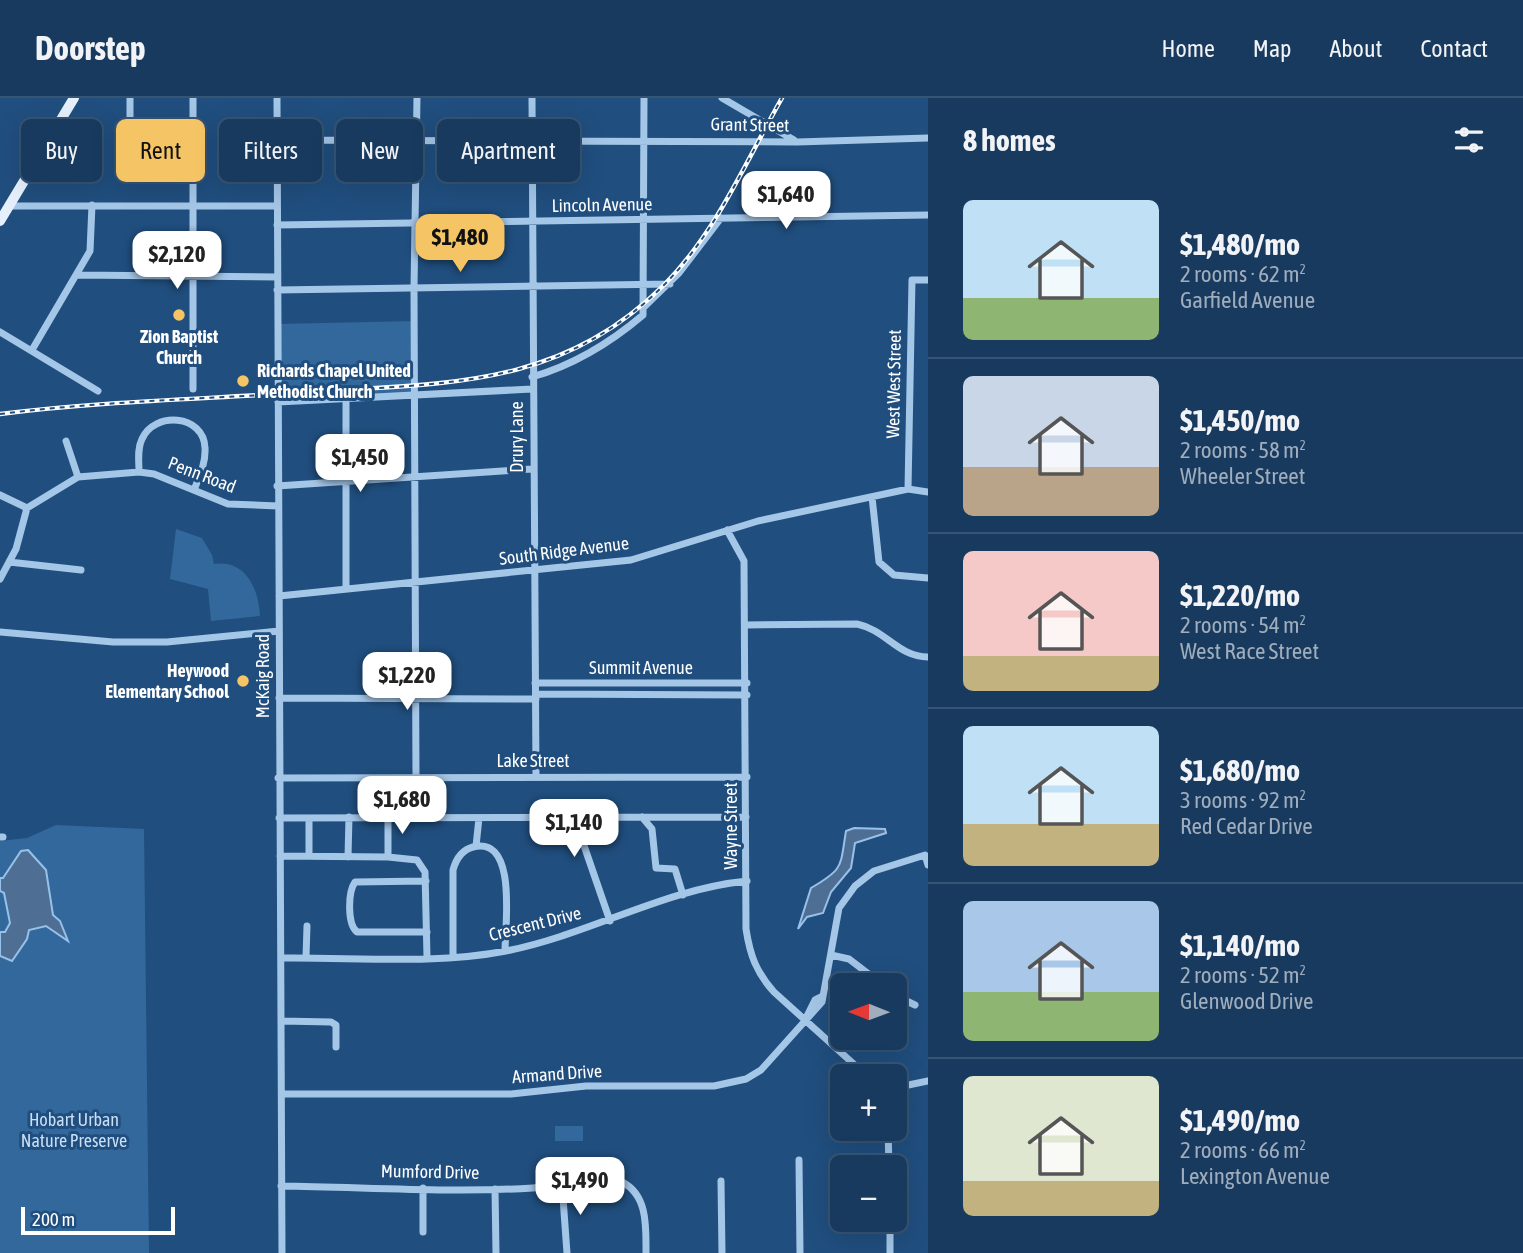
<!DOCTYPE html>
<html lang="en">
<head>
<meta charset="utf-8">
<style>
	body { margin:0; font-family:"Asap Condensed",sans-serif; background:#254567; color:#f1f3f6; height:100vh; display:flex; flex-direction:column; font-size:26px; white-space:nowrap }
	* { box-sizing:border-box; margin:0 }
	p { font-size:23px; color:#9fadbc }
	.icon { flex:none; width:38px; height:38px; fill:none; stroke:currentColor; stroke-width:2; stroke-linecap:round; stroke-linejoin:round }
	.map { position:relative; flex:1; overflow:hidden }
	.side { display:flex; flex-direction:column; background:#183a5e; width:595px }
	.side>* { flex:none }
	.top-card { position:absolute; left:21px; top:21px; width:665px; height:63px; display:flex; gap:14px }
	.needle { width:46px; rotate:271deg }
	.buttons { position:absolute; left:830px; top:875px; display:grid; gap:14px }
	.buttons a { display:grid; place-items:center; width:77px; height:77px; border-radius:10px; background:#183a5e; box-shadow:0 7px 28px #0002,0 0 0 2px #365473; font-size:35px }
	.scale { position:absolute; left:21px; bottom:18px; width:154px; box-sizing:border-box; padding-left:7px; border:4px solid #fff; border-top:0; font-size:19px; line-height:24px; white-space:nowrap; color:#fff; -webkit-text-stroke:5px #204e7e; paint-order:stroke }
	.price { position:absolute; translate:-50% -60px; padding:0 16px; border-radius:14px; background:#fff; color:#222; font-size:23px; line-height:46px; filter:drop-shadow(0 2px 4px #0008) }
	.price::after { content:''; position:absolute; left:50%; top:42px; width:21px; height:16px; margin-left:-10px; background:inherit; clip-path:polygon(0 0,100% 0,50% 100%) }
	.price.selected { background:#f5c465; color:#111 }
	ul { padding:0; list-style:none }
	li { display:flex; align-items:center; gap:21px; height:175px; padding:0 35px }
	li+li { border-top:2px solid #365473 }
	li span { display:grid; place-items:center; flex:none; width:196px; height:140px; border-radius:10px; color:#555 }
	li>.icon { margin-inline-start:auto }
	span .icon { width:84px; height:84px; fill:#fffc; stroke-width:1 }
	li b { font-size:30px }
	h2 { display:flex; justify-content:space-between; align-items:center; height:84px; padding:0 35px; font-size:30px }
	.chip { padding:0 24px; border-radius:10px; background:#183a5e; box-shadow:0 7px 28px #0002,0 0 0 2px #365473; font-size:24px; line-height:63px }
	.chip.selected { background:#f5c465; color:#111 }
	header { display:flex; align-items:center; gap:42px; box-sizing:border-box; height:98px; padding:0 35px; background:#183a5e; border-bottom:2px solid #365473 }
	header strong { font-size:33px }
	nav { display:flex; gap:38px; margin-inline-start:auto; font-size:24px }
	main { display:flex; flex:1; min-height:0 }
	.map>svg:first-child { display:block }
	.green { fill:#33689d }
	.water { fill:#4e6f93; stroke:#98c1e9; stroke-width:2 }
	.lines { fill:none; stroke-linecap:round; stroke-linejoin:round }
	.minor { stroke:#a4c6e7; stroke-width:7 }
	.major { stroke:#e6f0fd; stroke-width:10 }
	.rail-casing { stroke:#fff; stroke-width:4.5 }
	.rail { stroke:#204e7e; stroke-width:2; stroke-dasharray:5; stroke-linecap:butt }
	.poi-dot { fill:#f5c465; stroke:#204e7e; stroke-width:2.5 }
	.labels { text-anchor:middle; stroke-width:6; stroke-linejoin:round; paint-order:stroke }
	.street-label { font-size:18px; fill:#fff; stroke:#204e7e }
	.poi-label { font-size:18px; font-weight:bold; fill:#fff; stroke:#204e7e }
	.park-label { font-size:18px; fill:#c8dff6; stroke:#204e7e }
</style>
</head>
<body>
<header>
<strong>Doorstep</strong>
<nav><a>Home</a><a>Map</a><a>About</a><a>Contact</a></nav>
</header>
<main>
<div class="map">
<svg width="928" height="1155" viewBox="0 0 928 1155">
	<rect width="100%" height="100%" fill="#204e7e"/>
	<path class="green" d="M415,223v75l-137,6 -1,-78z
		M176,431l26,9 10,17 2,9c32,-5 45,26 46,52l-49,5 -3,-32 -38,-10z
		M56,727l88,4 5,424h-149v-412l27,-3z
		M555,1028h28v15h-28z"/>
	<path class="water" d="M854,730l31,1 1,4 -31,10 -4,25 -20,24 -8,21 -16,4 -9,12 13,-41c33,-19 29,-21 35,-57z
		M28,752l18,20 7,45 7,6 8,20 -22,-15 -17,4 -2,9 -15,22 -12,-5v-24h5l5,-9 -6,-30 -4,-2v-13h3l18,-27z"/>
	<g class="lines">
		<path class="minor" d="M130,0v45
			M277,0l5,1155
			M532,0l4,678
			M722,0l72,42
			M277,42l520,2 131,-4
			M9,108h268
			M277,127l651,-10
			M77,177l200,2
			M277,192l393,-6
			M643,210l36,-35 42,-55
			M0,234l98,59
			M32,252l58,-99 2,-46
			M532,279c42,-12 78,-34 111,-62l1,-217
			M193,291v-291
			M278,304l254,-13
			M66,343l12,36
			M139,374c0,-11 -2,-23 3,-33 12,-28 62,-25 63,9 1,15 -6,29 -11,42
			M277,388l255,-17
			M908,391l4,-209h16
			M0,397l27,13
			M872,399l7,65 15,13 34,3
			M27,410l51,-31 61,-5 15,2 74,30 50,2
			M727,432l17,31 2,368c4,26 10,43 28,63l93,84
			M9,464l72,8
			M0,481l16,-30 11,-41
			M346,491v-190
			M279,498l352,-36 127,-39 150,-32 20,3
			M745,527l112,-1c29,6 41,33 71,33
			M0,534l113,10h54l112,-11
			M535,585h212
			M536,596l211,1
			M279,600l257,1
			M278,680l469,-1
			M416,681l-2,-491 3,-190
			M388,718v41
			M642,719l10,12 4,39 19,1 8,26
			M279,720l467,-1
			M588,720l-7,5 -1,11 30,87
			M0,739h3
			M476,748l3,-28
			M280,758l108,1 29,3 8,12 2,85
			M309,758v-38
			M348,759l1,-40
			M426,783l-71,1c-7,10 -8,42 2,50h70
			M453,857v-85c3,-11 9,-20 20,-23 45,-12 32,80 32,104
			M831,857l18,4 34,26
			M306,859l1,-31
			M281,860c73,-1 153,7 225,-7 82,-16 158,-62 241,-70
			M894,897l21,10
			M806,920l9,-18 8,-4
			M281,923l50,1 5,3v22
			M894,990l34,-7
			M282,996h229l75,-8h128l32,-7 15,-9 61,-68 17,-94 16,-22 19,-15 51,-16 3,10
			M888,1031l1,38
			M799,1062l1,93
			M721,1083l1,72
			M562,1086l5,69
			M281,1088c84,1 169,7 252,2 29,-2 61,-20 89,-6 26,13 24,45 24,71
			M423,1090v44
			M495,1091l1,64
			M890,1122v33"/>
		<path class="major" d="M0,123l74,-123"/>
		<g class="rail-casing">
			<path id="rail" d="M0,316c103,-13 208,-15 311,-22 136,-9 249,-4 353,-107 52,-52 82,-124 118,-187"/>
		</g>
		<use href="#rail" class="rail"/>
	</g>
	<g class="poi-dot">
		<circle cx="179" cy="217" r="7"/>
		<circle cx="243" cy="283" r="7"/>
		<circle cx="243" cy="583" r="7"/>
	</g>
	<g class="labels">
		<g class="street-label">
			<text transform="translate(750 27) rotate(1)" y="6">Grant Street</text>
			<text transform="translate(602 107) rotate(-1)" y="6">Lincoln Avenue</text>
			<text transform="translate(894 286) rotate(-89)" y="6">West West Street</text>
			<text transform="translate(517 339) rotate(-90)" y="6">Drury Lane</text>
			<text transform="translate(202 377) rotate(21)" y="6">Penn Road</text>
			<text transform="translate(564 453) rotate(-7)" y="6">South Ridge Avenue</text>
			<text x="641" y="576">Summit Avenue</text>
			<text transform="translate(263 578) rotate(-90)" y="6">McKaig Road</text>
			<text x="533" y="669">Lake Street</text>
			<text transform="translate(731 728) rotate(-90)" y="6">Wayne Street</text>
			<text transform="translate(535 826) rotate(-14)" y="6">Crescent Drive</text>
			<text transform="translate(557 976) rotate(-4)" y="6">Armand Drive</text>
			<text transform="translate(430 1074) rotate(1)" y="6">Mumford Drive</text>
		</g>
		<g class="poi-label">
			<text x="179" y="245">Zion Baptist<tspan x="179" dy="21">Church</tspan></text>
			<text x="257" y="279" text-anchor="start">Richards Chapel United<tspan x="257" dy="21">Methodist Church</tspan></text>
			<text x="229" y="579" text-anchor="end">Heywood<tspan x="229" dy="21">Elementary School</tspan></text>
		</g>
		<g class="park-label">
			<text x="74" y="1028">Hobart Urban<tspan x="74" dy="21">Nature Preserve</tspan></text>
		</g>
	</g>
</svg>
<div class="buttons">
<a><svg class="needle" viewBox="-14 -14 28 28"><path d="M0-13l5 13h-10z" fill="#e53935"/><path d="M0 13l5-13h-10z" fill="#9fadbc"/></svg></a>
<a>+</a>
<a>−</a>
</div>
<div class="scale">200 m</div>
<b class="price" style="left:786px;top:133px">$1,640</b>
<b class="price selected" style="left:460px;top:176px">$1,480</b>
<b class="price" style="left:177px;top:193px">$2,120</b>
<b class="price" style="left:360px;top:396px">$1,450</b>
<b class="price" style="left:407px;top:614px">$1,220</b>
<b class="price" style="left:402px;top:738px">$1,680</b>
<b class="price" style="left:574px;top:761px">$1,140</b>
<b class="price" style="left:580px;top:1119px">$1,490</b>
<div class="top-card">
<a class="chip">Buy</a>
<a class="chip selected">Rent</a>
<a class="chip">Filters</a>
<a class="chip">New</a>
<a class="chip">Apartment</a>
</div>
</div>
<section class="side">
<h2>8 homes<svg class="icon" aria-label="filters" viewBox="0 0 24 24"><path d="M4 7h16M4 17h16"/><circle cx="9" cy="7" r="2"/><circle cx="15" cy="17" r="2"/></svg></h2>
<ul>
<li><span style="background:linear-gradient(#bfe0f5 70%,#8fb573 0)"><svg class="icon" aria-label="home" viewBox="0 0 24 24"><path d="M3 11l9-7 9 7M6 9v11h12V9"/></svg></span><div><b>$1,480/mo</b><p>2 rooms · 62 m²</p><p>Garfield Avenue</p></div></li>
<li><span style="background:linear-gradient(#c9d6e8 65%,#b9a48a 0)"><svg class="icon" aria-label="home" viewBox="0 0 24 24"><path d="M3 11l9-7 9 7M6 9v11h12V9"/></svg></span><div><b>$1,450/mo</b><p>2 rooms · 58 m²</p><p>Wheeler Street</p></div></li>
<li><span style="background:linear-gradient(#f6c9c9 75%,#c2b280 0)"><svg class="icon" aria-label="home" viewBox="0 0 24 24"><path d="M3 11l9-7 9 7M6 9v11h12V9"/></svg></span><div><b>$1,220/mo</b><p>2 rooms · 54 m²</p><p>West Race Street</p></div></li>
<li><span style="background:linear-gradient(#bfe0f5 70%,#c2b280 0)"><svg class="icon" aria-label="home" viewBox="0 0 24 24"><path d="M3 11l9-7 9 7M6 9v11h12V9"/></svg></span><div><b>$1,680/mo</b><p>3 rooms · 92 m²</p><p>Red Cedar Drive</p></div></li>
<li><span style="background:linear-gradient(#a9c7e8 65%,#8fb573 0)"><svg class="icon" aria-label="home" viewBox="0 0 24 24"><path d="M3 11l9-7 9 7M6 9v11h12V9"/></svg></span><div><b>$1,140/mo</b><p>2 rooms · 52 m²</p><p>Glenwood Drive</p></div></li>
<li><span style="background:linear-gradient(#dfe7d0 75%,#c2b280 0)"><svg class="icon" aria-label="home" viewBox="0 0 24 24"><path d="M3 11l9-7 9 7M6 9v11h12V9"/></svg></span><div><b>$1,490/mo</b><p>2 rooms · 66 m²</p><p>Lexington Avenue</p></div></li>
</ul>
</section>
</main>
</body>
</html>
